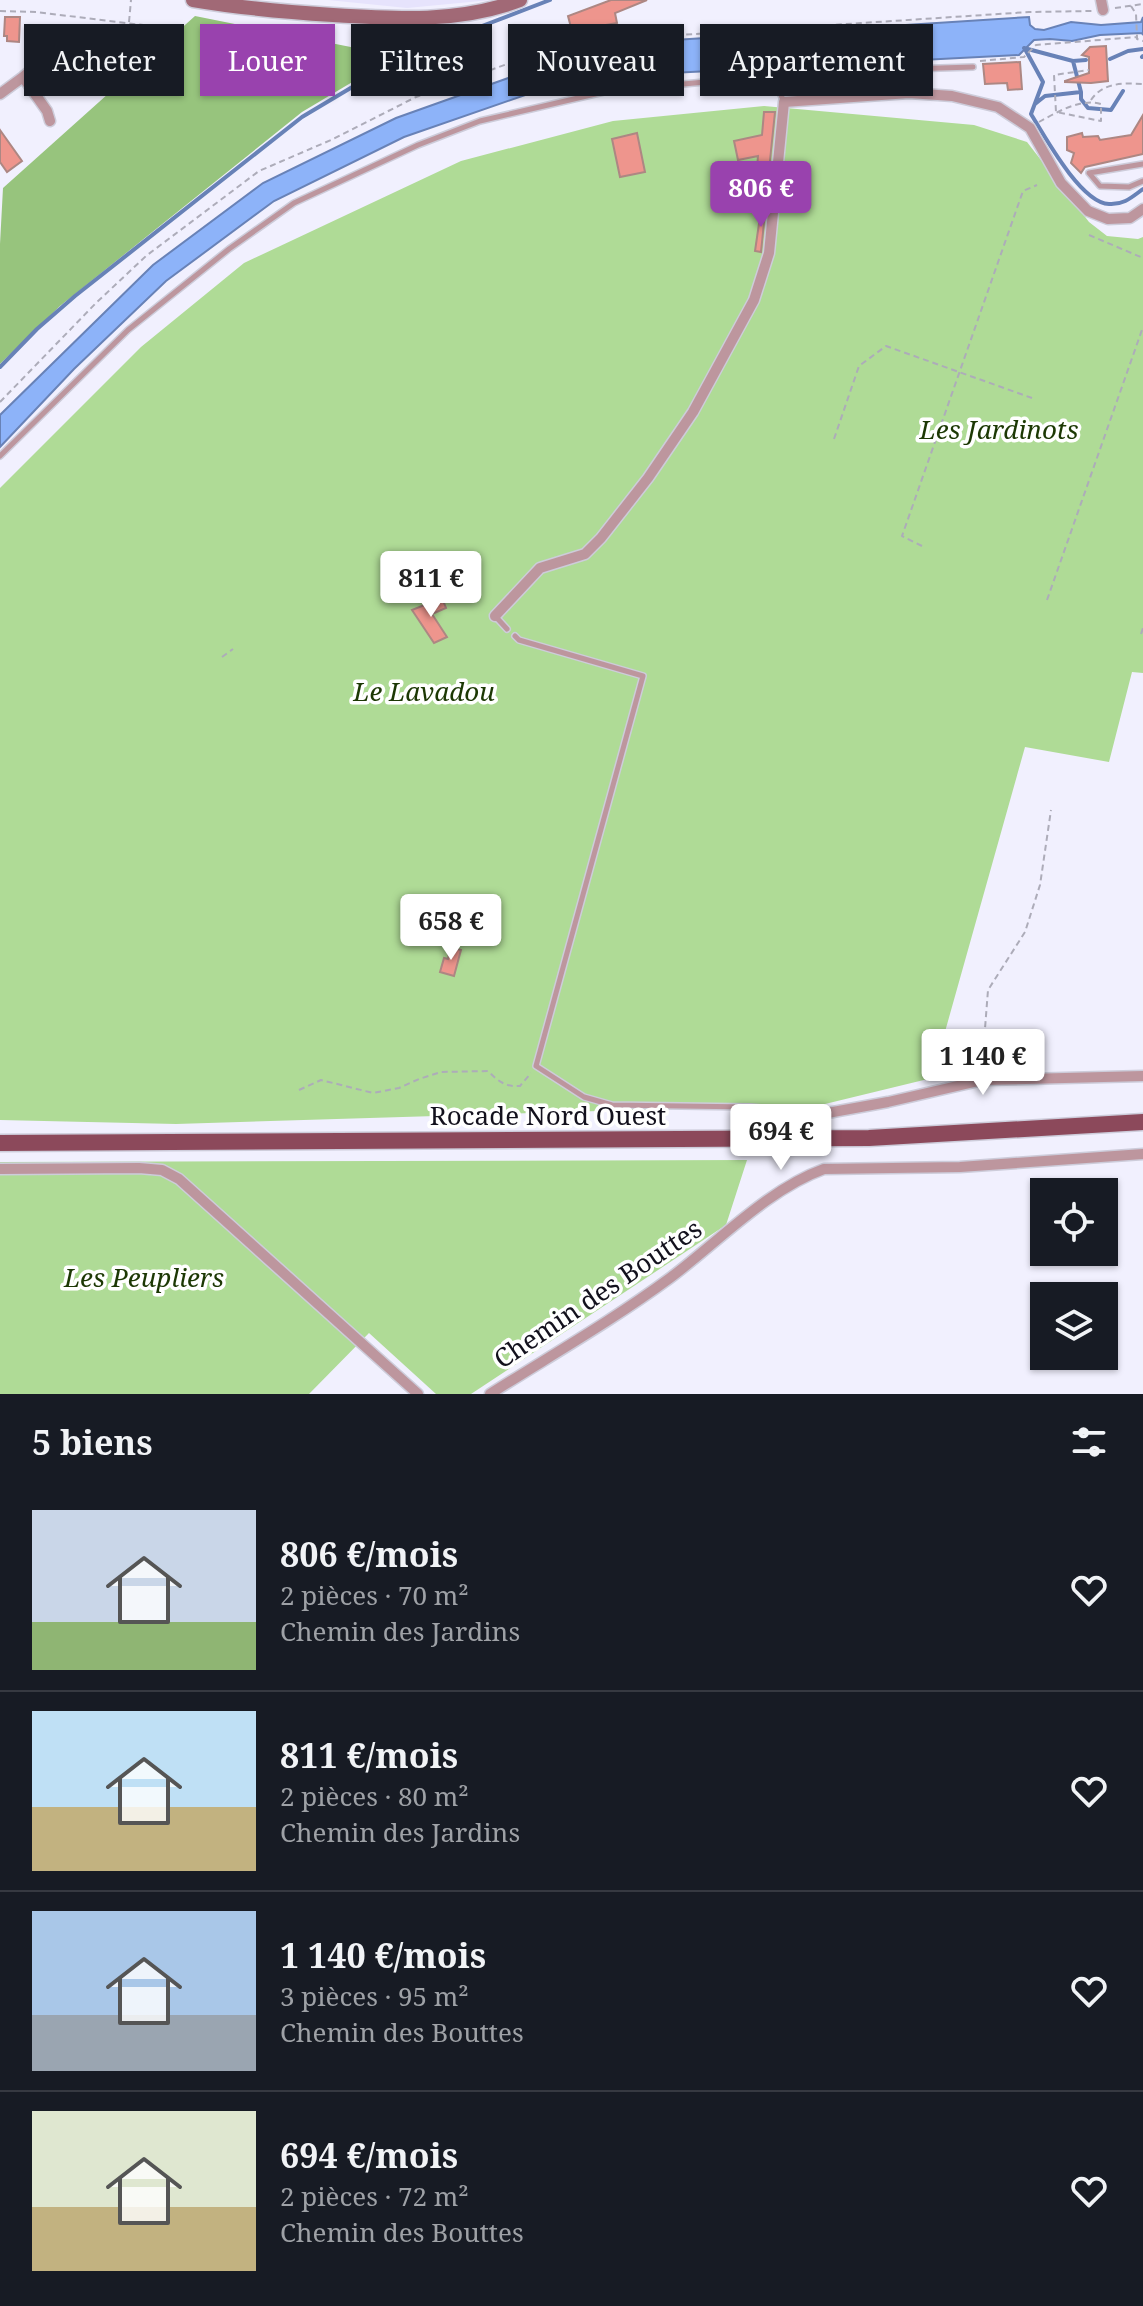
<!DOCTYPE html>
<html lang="fr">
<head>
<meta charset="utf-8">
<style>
	body { margin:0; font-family:"Noto Serif",serif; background:#242831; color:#f1f3f6; height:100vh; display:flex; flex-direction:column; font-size:30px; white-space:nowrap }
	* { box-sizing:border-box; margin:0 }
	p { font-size:26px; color:#9ea1a6 }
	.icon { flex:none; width:44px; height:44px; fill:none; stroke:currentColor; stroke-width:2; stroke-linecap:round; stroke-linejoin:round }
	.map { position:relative; height:1394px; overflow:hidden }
	.side { display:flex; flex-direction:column; background:#171b24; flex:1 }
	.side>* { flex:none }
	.banner { position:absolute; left:24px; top:24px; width:1096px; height:72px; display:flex; gap:16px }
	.controls { position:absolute; left:1030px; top:1178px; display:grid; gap:16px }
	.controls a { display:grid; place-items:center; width:88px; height:88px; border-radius:0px; background:#171b24; box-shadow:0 2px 6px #0004; font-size:40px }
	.price { position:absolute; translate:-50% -68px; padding:0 18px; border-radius:8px; background:#fff; color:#222; font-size:26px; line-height:52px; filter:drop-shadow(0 2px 4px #0008) }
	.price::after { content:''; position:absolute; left:50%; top:48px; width:24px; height:18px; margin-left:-12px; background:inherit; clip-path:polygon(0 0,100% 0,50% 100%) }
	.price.selected { background:#9942ae; color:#fff }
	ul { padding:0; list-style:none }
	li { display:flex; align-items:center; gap:24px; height:200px; padding:0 32px }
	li+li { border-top:2px solid #363941 }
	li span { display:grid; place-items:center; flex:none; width:224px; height:160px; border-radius:0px; color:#555 }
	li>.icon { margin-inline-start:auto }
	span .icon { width:96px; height:96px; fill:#fffc; stroke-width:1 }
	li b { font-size:34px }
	h2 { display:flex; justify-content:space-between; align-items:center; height:96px; padding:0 32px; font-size:34px }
	.pill { padding:0 28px; border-radius:0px; background:#171b24; box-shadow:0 2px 6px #0004; font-size:28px; line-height:72px }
	.pill.selected { background:#9942ae; color:#fff }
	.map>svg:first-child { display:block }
	.built { fill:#e6e3fc }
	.green { fill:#afdb96 }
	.forest { fill:#97c47d }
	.water { fill:#8db3f9; stroke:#6882b7; stroke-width:2 }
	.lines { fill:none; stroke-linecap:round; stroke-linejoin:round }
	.stream { stroke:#6882b7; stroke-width:4 }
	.building { fill:#ee958d; stroke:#ad8783; stroke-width:2 }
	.lane-casing { stroke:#cdccda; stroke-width:8 }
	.street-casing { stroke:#cdccda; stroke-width:13 }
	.secondary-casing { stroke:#cdccda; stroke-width:17 }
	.primary-casing { stroke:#cdccda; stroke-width:19 }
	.path { stroke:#adacb9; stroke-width:2; stroke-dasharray:6 4; stroke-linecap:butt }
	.lane { stroke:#bd969e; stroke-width:5 }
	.street { stroke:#bd969e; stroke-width:10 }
	.secondary { stroke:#a16976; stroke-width:14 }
	.primary { stroke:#8c495b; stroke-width:16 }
	.labels { text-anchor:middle; stroke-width:7; stroke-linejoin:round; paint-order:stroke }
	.park-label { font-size:26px; font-style:italic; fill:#1c3804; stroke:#fff }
	.street-label { font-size:26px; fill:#13111d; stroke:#fff }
</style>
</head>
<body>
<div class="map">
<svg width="1143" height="1394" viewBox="0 0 1143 1394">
	<rect width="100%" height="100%" fill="#f1f0fe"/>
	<path class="built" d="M328,0h163l-84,8z"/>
	<path class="green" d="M764,106l210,19 53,17 62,80 18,14 31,3 5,-2v436l-11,-1 -23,90 -84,-15 -93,331 -107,26 -649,20 -176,-4v-632l141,-141 103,-84 217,-102 152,-40z
		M747,1160l-21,65 -255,169h-35l-67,-61 -60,61h-309v-232z"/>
	<path class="forest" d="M195,16l201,40 -94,56 -242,194 -60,58v-120l3,-56z"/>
	<path class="water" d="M1029,17l1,8 5,4 9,1 27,-8 30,3 40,-3 2,-5v18l-1,-2 -42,2 -28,6 -22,-2 -16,1 -15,15 -407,21 -81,17 -127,44 -130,64 -108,80 -92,88 -74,78v-32l153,-150 110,-82 133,-65 129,-46 149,-32z"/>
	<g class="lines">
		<path class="stream" d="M1024,48l49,13 13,-1
			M1025,49l18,33 -12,32c14,23 50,89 78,90 15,1 23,-7 34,-15
			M420,50l12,32
			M1142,57l1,-1
			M1110,59l18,-8 15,-2
			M1081,92v7l7,9 23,2 12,-19
			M1035,104l10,-8 36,-4 -8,-31
			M0,367l37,-38 38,-33 227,-179 104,-62 144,-55"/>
	</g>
	<path class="building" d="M611,0h36l-32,13 2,10 -45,8 -4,-15z
		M5,17h15l-1,25 -12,-1v-5h-3z
		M1106,46l2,35 -17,2 -26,-1v-1l24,-8v-16l-7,-2 8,-8z
		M1020,62l2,27 -14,1 -1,-7 -22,1 -2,-20z
		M764,112h11l-6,58 -12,-1 1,-13 -20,4 -4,-19 28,-6z
		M1143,115v39l-58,13 -4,6 -10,-10 3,-10 -7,-3v-13l15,-4 1,4 15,-1 2,4 31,-5z
		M0,130l22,31 -15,11 -7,-10z
		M637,133l8,39 -25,5 -8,-38z
		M762,203h4l-5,49 -6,-1z
		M442,598l4,10 -14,6 15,23 -13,6 -22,-33z
		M450,947l11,3 -7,26 -14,-4 4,-14 4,1z"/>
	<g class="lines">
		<g class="lane-casing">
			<path id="lane" d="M770,80l7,-7 196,-6
				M1143,164l-54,9 11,13 29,1 14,-6
				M0,456l128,-126 101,-81 65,-46 124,-58 62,-24 128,-30 140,-13c23,2 27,1 36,24
				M496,617l11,12
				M515,636l4,4 124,36 -107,390 48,31 28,8 138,2 72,7"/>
		</g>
		<g class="street-casing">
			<path id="street" d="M1101,0l2,10
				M23,77l24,34 3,10
				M0,94l23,-17 21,-18 46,5 25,-18 4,-11
				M495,616l45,-48 45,-14 16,-16 47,-60 45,-66 61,-112 15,-47 15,-151 125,-9 43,3 46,11 32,21 31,55 27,28 20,8 22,-1 13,-9
				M822,1114l66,-12 95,-22 160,-4
				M0,1169l139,-1 23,2 17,9 239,215
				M490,1394c60,-38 123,-74 180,-116 47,-35 98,-89 154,-109l136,-2 183,-13"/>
		</g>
		<g class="secondary-casing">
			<path id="secondary" d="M193,0c47,8 92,12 140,15 63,4 127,8 187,-15"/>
		</g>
		<g class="primary-casing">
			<path id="primary" d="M0,1143l869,-5 274,-16"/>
		</g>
		<path class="path" d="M1131,6l5,8 1,23
			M1115,8l28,-4
			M0,11l36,1 131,16
			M129,22l2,-22
			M980,61l44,-4 12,-12 101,-8v2l6,2
			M1091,100c12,-18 33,-17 52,-16
			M1039,122c18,-10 42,-24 62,-18v17l-45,-9 -2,-37 35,-5
			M1089,235l54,23
			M0,402l96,-99 50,-47 113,-85 72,-31 85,-43 94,-34 170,-28 349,-23 63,-1
			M834,439l25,-73 27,-20 146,52
			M922,546l-20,-10 121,-345 14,-6
			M1047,600l96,-273
			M1141,634l2,-6
			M222,657l11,-8
			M982,1067l6,-77 37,-58 15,-47 11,-75
			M299,1090l22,-10 52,13 26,-5 20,-9 22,-7 47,-1c10,10 17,16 32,15l11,-13"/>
		<use href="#lane" class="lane"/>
		<use href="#street" class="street"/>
		<use href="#secondary" class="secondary"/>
		<use href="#primary" class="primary"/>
	</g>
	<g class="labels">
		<g class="park-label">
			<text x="999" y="439">Les Jardinots</text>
			<text x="424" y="701">Le Lavadou</text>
			<text x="144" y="1287">Les Peupliers</text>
		</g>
		<g class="street-label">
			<text x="548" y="1125">Rocade Nord Ouest</text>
			<text transform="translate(598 1294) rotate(-34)" y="9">Chemin des Bouttes</text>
		</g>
	</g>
</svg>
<div class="controls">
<a><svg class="icon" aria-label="locate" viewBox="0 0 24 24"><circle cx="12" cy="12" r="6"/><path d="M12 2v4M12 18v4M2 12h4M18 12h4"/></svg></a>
<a><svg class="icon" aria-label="layers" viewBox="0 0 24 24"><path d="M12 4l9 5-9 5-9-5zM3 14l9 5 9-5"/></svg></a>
</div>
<b class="price selected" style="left:761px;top:229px">806 €</b>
<b class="price" style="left:431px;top:619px">811 €</b>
<b class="price" style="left:451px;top:962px">658 €</b>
<b class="price" style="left:983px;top:1097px">1 140 €</b>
<b class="price" style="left:781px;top:1172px">694 €</b>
<div class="banner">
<a class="pill">Acheter</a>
<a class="pill selected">Louer</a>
<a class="pill">Filtres</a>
<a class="pill">Nouveau</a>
<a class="pill">Appartement</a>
</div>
</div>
<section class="side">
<h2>5 biens<svg class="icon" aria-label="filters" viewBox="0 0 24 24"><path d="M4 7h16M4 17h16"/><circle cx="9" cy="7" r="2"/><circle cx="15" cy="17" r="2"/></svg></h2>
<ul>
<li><span style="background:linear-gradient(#c9d6e8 70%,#8fb573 0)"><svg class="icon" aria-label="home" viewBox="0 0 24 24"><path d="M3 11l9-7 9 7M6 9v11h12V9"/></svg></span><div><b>806 €/mois</b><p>2 pièces · 70 m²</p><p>Chemin des Jardins</p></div><svg class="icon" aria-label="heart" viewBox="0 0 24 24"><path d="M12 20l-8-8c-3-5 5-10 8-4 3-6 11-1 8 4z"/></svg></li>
<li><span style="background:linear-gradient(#bfe0f5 60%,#c2b280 0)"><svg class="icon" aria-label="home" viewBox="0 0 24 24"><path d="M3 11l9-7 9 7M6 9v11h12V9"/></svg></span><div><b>811 €/mois</b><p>2 pièces · 80 m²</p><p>Chemin des Jardins</p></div><svg class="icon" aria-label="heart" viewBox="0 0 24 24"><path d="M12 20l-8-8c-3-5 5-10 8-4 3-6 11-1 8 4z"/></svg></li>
<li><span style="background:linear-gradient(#a9c7e8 65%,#9aa5b1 0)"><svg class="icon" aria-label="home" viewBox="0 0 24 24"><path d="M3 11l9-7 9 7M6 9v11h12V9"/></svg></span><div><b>1 140 €/mois</b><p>3 pièces · 95 m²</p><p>Chemin des Bouttes</p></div><svg class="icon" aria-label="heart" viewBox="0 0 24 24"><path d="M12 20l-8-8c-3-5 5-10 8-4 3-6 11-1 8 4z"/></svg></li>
<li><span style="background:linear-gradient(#dfe7d0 60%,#c2b280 0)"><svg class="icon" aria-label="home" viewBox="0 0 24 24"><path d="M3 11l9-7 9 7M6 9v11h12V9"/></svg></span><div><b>694 €/mois</b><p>2 pièces · 72 m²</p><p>Chemin des Bouttes</p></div><svg class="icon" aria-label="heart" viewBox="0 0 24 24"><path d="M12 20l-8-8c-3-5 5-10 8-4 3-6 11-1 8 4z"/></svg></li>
</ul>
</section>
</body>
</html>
